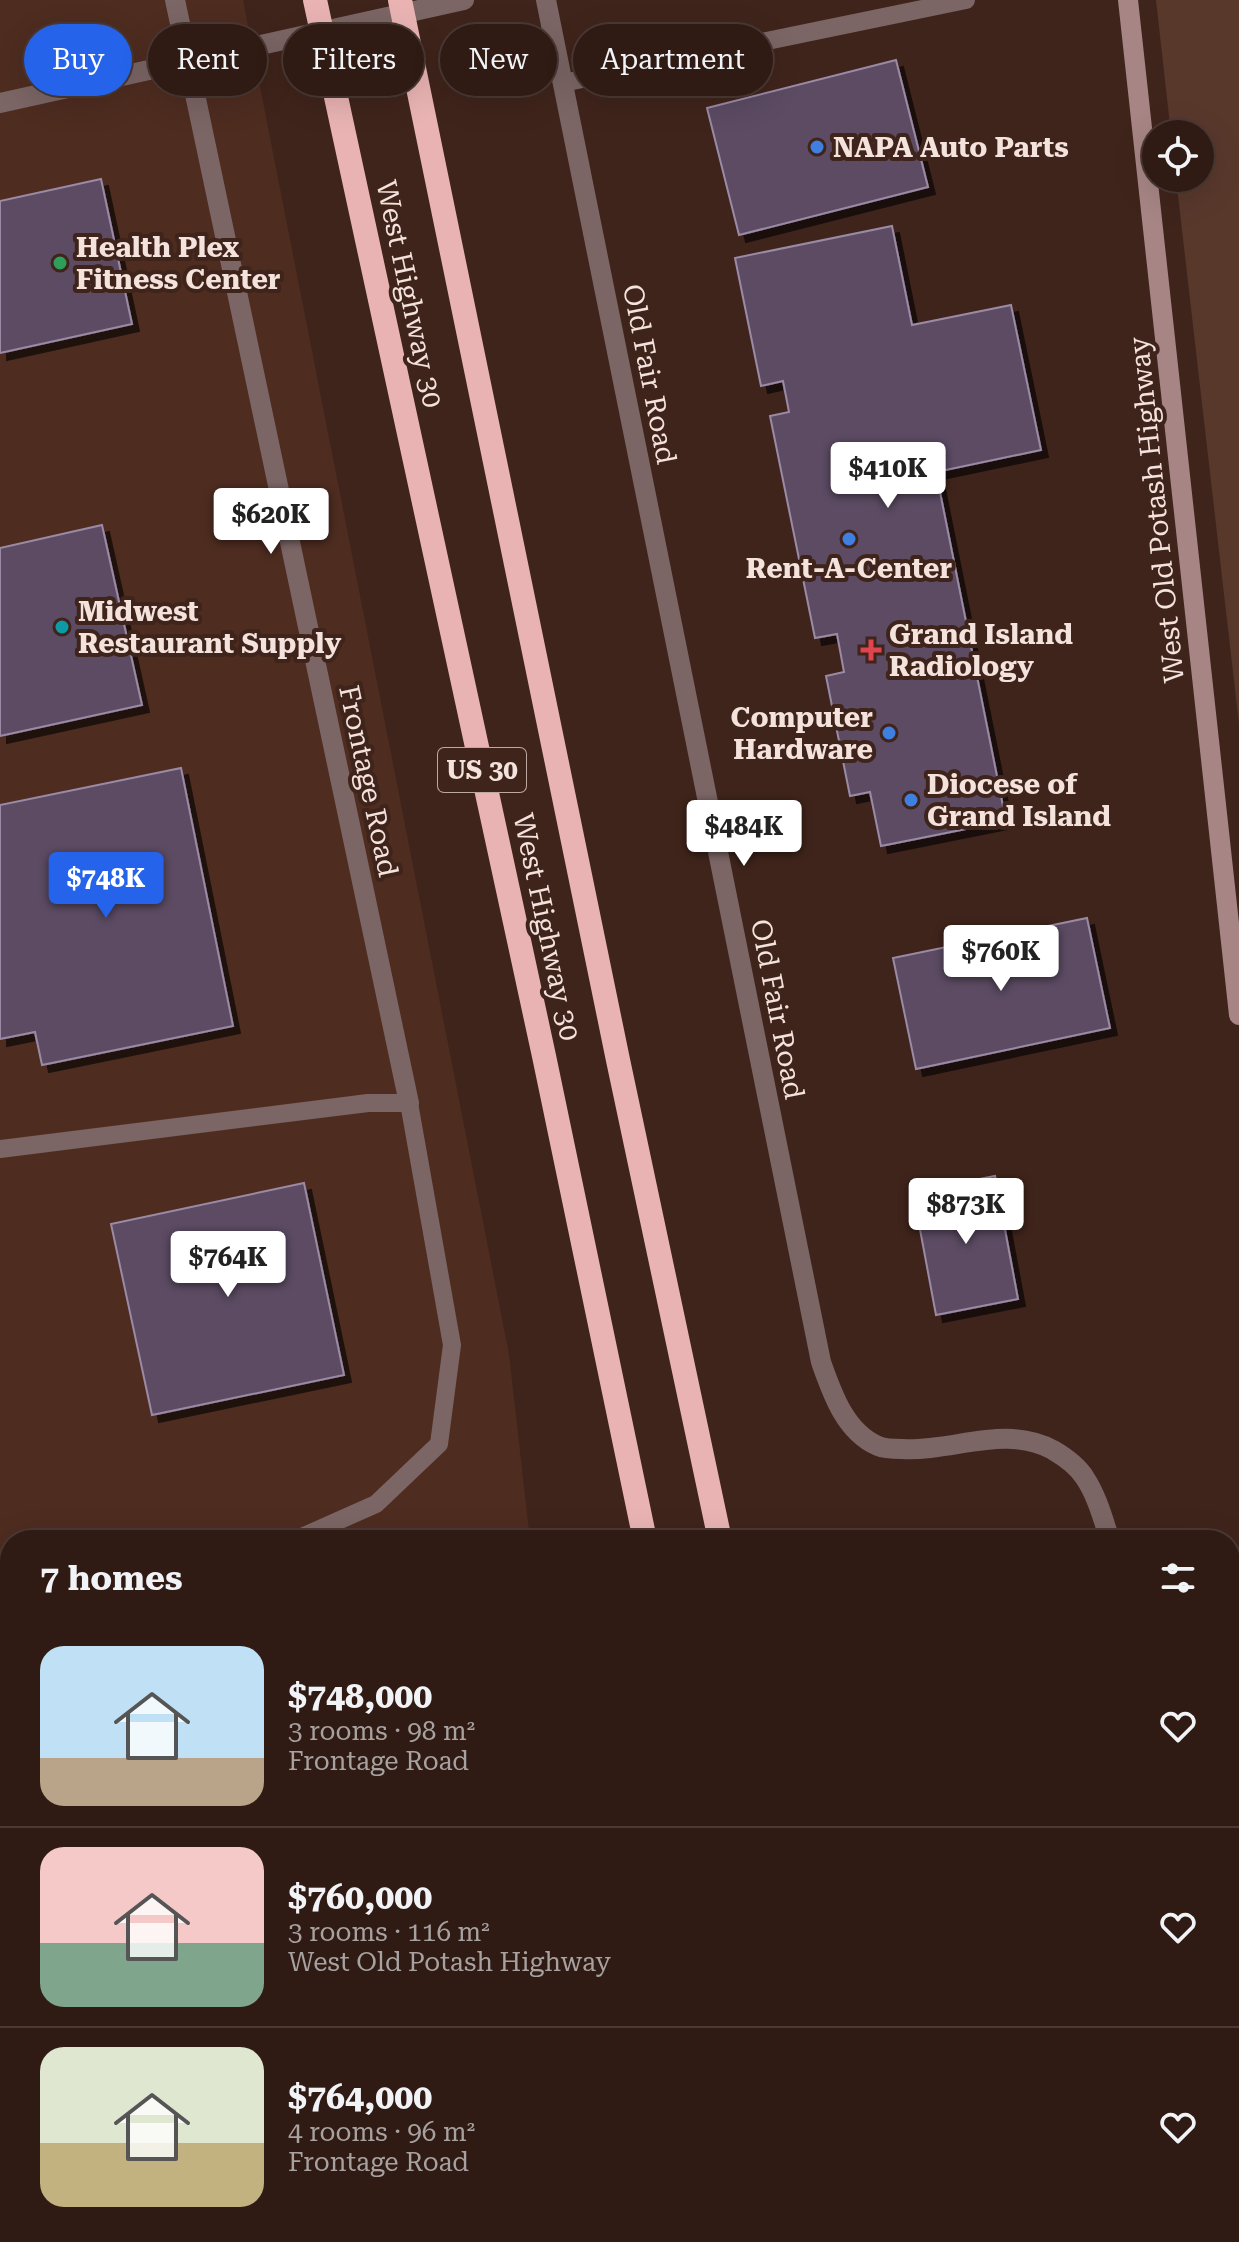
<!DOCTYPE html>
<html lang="en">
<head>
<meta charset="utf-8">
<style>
	body { margin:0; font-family:"Roboto Serif",serif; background:#37241d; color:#f1f3f6; height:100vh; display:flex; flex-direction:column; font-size:30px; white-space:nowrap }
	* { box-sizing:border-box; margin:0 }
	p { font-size:26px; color:#a7a1a0 }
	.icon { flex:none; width:44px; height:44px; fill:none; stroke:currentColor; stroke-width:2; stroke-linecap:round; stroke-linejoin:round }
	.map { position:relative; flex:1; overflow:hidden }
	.details { position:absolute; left:0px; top:1530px; width:1240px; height:712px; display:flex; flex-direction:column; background:#2f1b14; border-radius:32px 32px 0 0; box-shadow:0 8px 32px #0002,0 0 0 2px #4a3934 }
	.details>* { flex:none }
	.hud { position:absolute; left:24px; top:24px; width:800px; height:72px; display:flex; gap:16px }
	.controls { position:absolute; left:1142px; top:120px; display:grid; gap:16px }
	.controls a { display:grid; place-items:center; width:72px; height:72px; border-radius:50%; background:#2f1b14; box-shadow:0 8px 32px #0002,0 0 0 2px #4a3934; font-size:40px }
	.price { position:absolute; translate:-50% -68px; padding:0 18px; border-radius:8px; background:#fff; color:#222; font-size:26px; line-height:52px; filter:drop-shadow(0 2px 4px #0008) }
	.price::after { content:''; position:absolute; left:50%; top:48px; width:24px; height:18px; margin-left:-12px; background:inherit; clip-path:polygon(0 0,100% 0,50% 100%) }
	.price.selected { background:#2563eb; color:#fff }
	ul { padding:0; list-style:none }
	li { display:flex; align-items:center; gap:24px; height:200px; padding:0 40px }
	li+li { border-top:2px solid #4a3934 }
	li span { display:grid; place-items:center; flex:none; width:224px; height:160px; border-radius:24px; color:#555 }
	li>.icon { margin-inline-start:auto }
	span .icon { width:96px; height:96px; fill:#fffc; stroke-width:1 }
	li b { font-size:34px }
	h2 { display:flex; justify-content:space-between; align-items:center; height:96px; padding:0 40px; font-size:34px }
	.tag { padding:0 28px; border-radius:36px; background:#2f1b14; box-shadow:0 8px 32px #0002,0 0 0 2px #4a3934; font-size:28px; line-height:72px }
	.tag.selected { background:#2563eb; color:#fff }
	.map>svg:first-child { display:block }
	.built { fill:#4e2c20 }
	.green { fill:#59382c }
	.building { fill:#5b4c64; stroke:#9b8aa5; stroke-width:2; filter:url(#shadow) }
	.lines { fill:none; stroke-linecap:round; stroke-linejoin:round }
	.lane { stroke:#7b6565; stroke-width:18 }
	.street { stroke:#7b6565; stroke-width:20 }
	.secondary { stroke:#a78585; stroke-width:20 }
	.highway { stroke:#e9b3b3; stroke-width:24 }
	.shop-dot { fill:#3f7fe0; stroke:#3f241b; stroke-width:3 }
	.leisure-dot { fill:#2e9e5b; stroke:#3f241b; stroke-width:3 }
	.culture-dot { fill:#0f9aa8; stroke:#3f241b; stroke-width:3 }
	.health-dot { fill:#e0444e; stroke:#3f241b; stroke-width:3 }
	.labels { text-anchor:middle; stroke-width:8; stroke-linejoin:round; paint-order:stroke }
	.shield { fill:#3f241b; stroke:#bea9a2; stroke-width:2 }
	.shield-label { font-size:26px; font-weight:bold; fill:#f4e2dc }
	.poi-label { font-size:28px; font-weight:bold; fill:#f4e2dc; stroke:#3f241b; text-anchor:start }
	.street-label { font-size:28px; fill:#f4e2dc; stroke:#3f241b }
</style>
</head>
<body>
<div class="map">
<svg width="1239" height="2242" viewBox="0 0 1239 2242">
	<defs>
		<filter id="shadow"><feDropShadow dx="7" dy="7" stdDeviation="0" flood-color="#0009"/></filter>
	</defs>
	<rect width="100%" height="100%" fill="#3f241b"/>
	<path class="built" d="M0,0h243l266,1354 21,186h-520v692h573l-2,10h-581z"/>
	<path class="green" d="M1156,0h83v724l-63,-546h24v-44h-29z"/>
	<path class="building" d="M896,60l32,127 -189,48 -32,-127z
		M101,179l31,145 -132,29v-152z
		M892,226l20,99 99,-20 30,145 -105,22 70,349 -125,25 -11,-54 -20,4 -24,-120 18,-4 -7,-38 -22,4 -45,-222 19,-4 -6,-31 -22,5 -26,-128z
		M102,525l40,180 -142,31v-188z
		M181,768l52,258 -191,39 -7,-33 -35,7v-234z
		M1087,918l23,110 -194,41 -23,-111z
		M995,1176l23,123 -82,16 -23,-123z
		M304,1183l40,192 -192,40 -41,-191z
		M1230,1765l9,4v45l-9,20z
		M8,1859l2,130 -10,8v-131z
		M1239,1968v64l-9,2v-65z
		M1239,2035v92l-9,1v-92z
		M1239,2204v38h-84l-1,-10h76v-27z"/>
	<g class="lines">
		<path class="lane" d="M563,83l403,-83
			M0,1149l368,-46h41l43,242 -13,99 -63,60 -81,36
			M0,1767l10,12
			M361,2232l7,10"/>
		<path class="street" d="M175,0l234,1103
			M546,0l275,1362c11,31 24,70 57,84 7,3 16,3 24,3 51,3 103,-25 151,1 12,7 24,15 32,28 12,18 18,41 25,62
			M0,103l464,-103"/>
		<path class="secondary" d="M1128,0l111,1015
			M0,1582l10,8
			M1230,1586l9,-2"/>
		<path class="highway" d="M315,0l229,1056 101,484
			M400,0l218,1060 102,480
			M787,2232l1,10
			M850,2232l1,10"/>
	</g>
	<g class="shop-dot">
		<circle cx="817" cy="147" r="8"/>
		<circle cx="849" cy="539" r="8"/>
		<circle cx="889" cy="733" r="8"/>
		<circle cx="911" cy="800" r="8"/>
	</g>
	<circle class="leisure-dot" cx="60" cy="263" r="8"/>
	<circle class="culture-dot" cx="62" cy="627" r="8"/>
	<path class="health-dot" d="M867 638h8v8h8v8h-8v8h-8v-8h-8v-8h8z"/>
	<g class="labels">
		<rect class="shield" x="438" y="748" width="88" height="44" rx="6"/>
		<g class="shield-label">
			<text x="482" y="779">US 30</text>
		</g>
		<g class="poi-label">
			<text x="833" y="157">NAPA Auto Parts</text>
			<text x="76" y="257">Health Plex<tspan x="76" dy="32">Fitness Center</tspan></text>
			<text x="849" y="578" text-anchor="middle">Rent-A-Center</text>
			<text x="78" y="621">Midwest<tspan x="78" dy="32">Restaurant Supply</tspan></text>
			<text x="889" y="644">Grand Island<tspan x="889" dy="32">Radiology</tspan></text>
			<text x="873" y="727" text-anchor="end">Computer<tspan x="873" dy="32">Hardware</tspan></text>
			<text x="927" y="794">Diocese of<tspan x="927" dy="32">Grand Island</tspan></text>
		</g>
		<g class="street-label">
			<text transform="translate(410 294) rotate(78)" y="10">West Highway 30</text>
			<text transform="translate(650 374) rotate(79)" y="10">Old Fair Road</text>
			<text transform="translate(1156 510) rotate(-96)" y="10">West Old Potash Highway</text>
			<text transform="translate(369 781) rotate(78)" y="10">Frontage Road</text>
			<text transform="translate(547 927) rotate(78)" y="10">West Highway 30</text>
			<text transform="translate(778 1009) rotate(79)" y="10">Old Fair Road</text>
		</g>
	</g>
</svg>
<div class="controls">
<a><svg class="icon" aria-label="locate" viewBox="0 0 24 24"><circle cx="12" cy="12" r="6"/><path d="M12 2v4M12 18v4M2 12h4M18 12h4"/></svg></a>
</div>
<b class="price" style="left:888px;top:510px">$410K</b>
<b class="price" style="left:271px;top:556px">$620K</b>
<b class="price" style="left:744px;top:868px">$484K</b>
<b class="price selected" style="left:106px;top:920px">$748K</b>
<b class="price" style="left:1001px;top:993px">$760K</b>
<b class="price" style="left:966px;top:1246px">$873K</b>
<b class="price" style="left:228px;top:1299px">$764K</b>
<div class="hud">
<a class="tag selected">Buy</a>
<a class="tag">Rent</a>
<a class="tag">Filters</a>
<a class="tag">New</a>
<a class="tag">Apartment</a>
</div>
<section class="details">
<h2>7 homes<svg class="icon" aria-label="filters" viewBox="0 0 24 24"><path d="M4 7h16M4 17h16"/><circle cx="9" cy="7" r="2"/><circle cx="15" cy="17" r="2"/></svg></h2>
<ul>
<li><span style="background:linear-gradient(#bfe0f5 70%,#b9a48a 0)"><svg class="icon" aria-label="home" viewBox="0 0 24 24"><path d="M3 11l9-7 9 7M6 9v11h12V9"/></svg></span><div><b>$748,000</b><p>3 rooms · 98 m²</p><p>Frontage Road</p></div><svg class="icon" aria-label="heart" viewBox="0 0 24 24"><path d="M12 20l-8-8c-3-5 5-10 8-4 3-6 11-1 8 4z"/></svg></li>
<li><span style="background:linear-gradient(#f6c9c9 60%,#7fa58c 0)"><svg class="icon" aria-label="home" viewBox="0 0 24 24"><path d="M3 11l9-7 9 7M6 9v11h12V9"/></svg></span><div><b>$760,000</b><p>3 rooms · 116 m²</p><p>West Old Potash Highway</p></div><svg class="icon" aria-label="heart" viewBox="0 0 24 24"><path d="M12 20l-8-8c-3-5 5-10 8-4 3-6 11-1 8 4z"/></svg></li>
<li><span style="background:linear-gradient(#dfe7d0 60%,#c2b280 0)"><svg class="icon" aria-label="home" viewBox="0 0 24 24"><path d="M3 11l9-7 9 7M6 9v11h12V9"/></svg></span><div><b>$764,000</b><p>4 rooms · 96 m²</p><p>Frontage Road</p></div><svg class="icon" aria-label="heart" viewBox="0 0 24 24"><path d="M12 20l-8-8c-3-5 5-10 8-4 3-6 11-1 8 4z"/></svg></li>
</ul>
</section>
</div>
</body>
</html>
